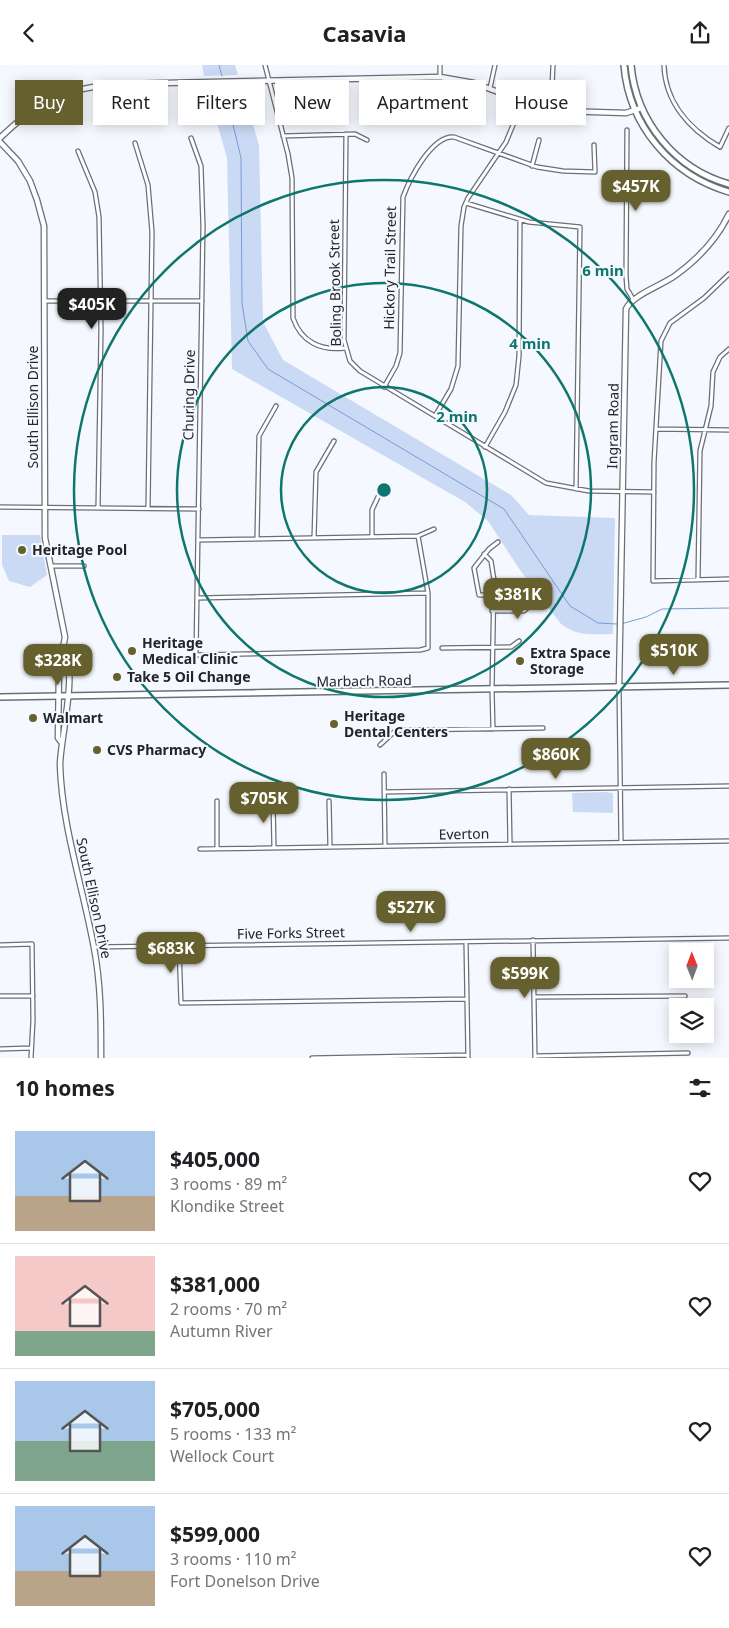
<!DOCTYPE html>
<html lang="en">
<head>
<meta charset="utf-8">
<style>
	body { margin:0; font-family:"Noto Sans",sans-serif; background:#f2f2f2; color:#202124; height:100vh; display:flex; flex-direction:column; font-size:19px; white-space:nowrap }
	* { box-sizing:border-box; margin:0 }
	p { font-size:16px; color:#757577 }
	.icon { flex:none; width:28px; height:28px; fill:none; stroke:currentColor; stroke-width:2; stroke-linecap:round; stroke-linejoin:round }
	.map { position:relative; height:993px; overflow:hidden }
	.sheet { display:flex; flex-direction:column; background:#fff; flex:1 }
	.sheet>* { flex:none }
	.top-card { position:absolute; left:15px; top:15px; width:700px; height:45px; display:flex; gap:10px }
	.needle { width:32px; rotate:359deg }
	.buttons { position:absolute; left:669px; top:878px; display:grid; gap:10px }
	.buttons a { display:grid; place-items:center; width:45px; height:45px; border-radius:0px; background:#fff; box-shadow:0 2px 12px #0003; font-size:25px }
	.price { position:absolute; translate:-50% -42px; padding:0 11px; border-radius:10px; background:#65602d; color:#fff; font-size:16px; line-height:32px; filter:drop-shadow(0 1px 2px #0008) }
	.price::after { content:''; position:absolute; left:50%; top:30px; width:15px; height:11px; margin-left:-8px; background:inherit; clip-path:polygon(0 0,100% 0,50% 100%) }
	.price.on { background:#222; color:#fff }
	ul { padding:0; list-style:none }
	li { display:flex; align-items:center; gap:15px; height:125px; padding:0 15px }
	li+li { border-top:1px solid #e0e0e0 }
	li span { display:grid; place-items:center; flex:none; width:140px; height:100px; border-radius:0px; color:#555 }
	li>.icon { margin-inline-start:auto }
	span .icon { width:60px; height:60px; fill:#fffc; stroke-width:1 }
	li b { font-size:21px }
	h2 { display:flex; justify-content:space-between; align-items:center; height:60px; padding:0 15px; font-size:21px }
	.tag { padding:0 18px; border-radius:0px; background:#fff; box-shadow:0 2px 12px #0003; font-size:18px; line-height:45px }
	.tag.on { background:#65602d; color:#fff }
	header { display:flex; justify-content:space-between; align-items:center; height:65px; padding:0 15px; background:#fff; font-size:22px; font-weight:700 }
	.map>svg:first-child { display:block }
	.green { fill:#cbdaf4 }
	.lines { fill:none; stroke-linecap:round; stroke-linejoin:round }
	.stream { stroke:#789bd6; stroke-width:1 }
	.minor-casing { stroke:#6a6f77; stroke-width:5.5 }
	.tertiary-casing { stroke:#6a6f77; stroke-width:7 }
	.secondary-casing { stroke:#6a6f77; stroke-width:8 }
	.minor { stroke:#fff; stroke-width:3 }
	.tertiary { stroke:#fff; stroke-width:4.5 }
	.secondary { stroke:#fff; stroke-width:5 }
	.ring { fill:none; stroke:#0f766e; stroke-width:2.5 }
	.poi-dot { fill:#65602d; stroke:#f5f8fe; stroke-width:2 }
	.labels { text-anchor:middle; stroke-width:4; stroke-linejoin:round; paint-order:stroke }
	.street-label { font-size:14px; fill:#232528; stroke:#f5f8fe }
	.poi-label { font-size:14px; font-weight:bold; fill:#232528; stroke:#f5f8fe; text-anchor:start }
	.centre { fill:#0f766e; stroke:#f5f8fe; stroke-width:2.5 }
	.ring-label { font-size:15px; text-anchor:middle; font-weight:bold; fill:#0f766e; stroke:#f5f8fe; stroke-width:4; stroke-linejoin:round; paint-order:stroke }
</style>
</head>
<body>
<header><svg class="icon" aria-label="back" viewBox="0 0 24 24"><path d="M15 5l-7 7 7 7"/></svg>Casavia<svg class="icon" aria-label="share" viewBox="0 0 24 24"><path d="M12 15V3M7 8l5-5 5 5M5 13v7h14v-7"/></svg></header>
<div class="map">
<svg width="729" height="993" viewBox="0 0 729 993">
	<rect width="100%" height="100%" fill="#f5f8fe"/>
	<path class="green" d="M202,0h33l3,10 -34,1z
		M242,22l17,58 4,177 20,38 228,135 18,20 86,3 -2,116c-19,0 -36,3 -52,-10l-41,-54 -32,-49 -23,-19 -233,-133 -5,-211 -20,-70z
		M2,470h38l7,40 -17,12 -21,-6 -7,-16z
		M606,727l7,1v20l-40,-1 -1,-19z"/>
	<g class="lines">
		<path class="stream" d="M219,0l3,11
			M224,22l17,71 1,145 6,38 20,28 236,140 66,97 28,17 19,1
			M621,559l25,-7 16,-8 67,-1"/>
		<g class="minor-casing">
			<path id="minor" d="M265,0l23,89 4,24 1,140c8,24 28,33 52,30
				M440,0v12
				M664,0c1,37 25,64 56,82l9,-19
				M490,23l5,-23
				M551,44l2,-44
				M627,65l-1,146 1,13 6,10
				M346,69l-2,206 6,21 10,10 186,112 43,8 65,1
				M283,71l72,-2 12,6
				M191,73l10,28 2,60 -7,429 224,-5 8,-2v-55l-10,-57
				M135,78l13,42 4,47 -4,276
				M78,86l17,41 4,25 2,113 -3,178
				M532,101l7,-26
				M466,138l63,19 51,5 -4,262
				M729,209l-25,24 -34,25 -9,18 -7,121 -1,119 76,-2
				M46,236h156
				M384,322l12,-21 4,-13 3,-156c7,-19 29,-62 51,-60l83,30 26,4 32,1 -1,-27
				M435,351l16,-27 7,-23 3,-140 3,-19 4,-9 38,-56 17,-41
				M656,364l73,1
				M485,382l20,-35 11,-27 3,-29 1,-136
				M0,442l199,2
				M372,472v-27l6,-13
				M314,473l2,-66 18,-31
				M257,474l2,-103 17,-30
				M199,475l219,-4 16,-7
				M484,489l7,7 3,19 -2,110 1,39
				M51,501h33
				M698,515l2,-129 11,-45 2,-34 7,-15 9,-8
				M493,530h-14l-5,-27 15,-19 9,-7
				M198,533l230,-5
				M492,546h32l10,-9
				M442,583l69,-1 8,-6
				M619,622l2,155
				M380,680l14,-13 7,-2 142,-2
				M384,709l1,72
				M509,724l1,55
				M384,727l345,-6
				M273,735l1,48
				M217,736v48
				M329,736l1,46
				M200,784l529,-8
				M533,875l2,118
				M466,877l2,116
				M0,880l32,-1 1,76 -2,38
				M179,881l2,57 286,-4
				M94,882l635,-9
				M0,931h33
				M534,932l151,-1
				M0,984l31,-1
				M535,991l153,-3
				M312,993l156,-3"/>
		</g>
		<g class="tertiary-casing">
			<path id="tertiary" d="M0,73c34,-34 71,-52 119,-54l321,-7 34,6 59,22 28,6 65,2 15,-5
				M0,77l18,19 12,20 7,19 7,26 1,312 20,99 -6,34 -1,67 3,4
				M64,587c14,17 -4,90 -4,113 2,62 23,122 34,183 7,36 7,73 7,110
				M619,622l7,-378c6,-14 37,-24 50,-34 22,-16 41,-36 53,-61"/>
		</g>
		<g class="secondary-casing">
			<path id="secondary" d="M624,0c5,61 47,110 105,127
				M631,0c5,56 44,104 98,119
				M0,632l729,-12"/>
		</g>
		<use href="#minor" class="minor"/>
		<use href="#tertiary" class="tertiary"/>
		<use href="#secondary" class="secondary"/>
	</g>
	<g class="ring">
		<circle cx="384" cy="425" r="103"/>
		<circle cx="384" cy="425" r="207"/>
		<circle cx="384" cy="425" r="310"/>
	</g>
	<g class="poi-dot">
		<circle cx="22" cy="485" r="5"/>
		<circle cx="132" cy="586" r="5"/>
		<circle cx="520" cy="596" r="5"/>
		<circle cx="117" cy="612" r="5"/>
		<circle cx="33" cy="653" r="5"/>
		<circle cx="334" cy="659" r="5"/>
		<circle cx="97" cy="685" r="5"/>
	</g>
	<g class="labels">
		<g class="street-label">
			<text transform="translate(390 203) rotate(-89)" y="5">Hickory Trail Street</text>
			<text transform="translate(335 218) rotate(-91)" y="5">Boling Brook Street</text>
			<text transform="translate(189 330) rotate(-89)" y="5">Churing Drive</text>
			<text transform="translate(33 342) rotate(-90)" y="5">South Ellison Drive</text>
			<text transform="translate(613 361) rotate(-89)" y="5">Ingram Road</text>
			<text transform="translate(364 616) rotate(-1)" y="5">Marbach Road</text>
			<text transform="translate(464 769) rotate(-1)" y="5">Everton</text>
			<text transform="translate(94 833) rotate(78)" y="5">South Ellison Drive</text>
			<text transform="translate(291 868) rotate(-1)" y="5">Five Forks Street</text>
		</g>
		<g class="poi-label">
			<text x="32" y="490">Heritage Pool</text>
			<text x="142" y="583">Heritage<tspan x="142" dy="16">Medical Clinic</tspan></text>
			<text x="530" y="593">Extra Space<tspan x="530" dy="16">Storage</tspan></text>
			<text x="127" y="617">Take 5 Oil Change</text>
			<text x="344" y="656">Heritage<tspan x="344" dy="16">Dental Centers</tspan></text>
			<text x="43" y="658">Walmart</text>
			<text x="107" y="690">CVS Pharmacy</text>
		</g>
	</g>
	<circle cx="384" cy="425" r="8" class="centre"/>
	<g class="ring-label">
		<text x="603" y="211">6 min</text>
		<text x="530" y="284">4 min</text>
		<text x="457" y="357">2 min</text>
	</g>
</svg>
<div class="buttons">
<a><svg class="needle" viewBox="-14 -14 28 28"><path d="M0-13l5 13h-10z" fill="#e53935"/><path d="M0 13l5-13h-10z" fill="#757577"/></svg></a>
<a><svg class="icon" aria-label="layers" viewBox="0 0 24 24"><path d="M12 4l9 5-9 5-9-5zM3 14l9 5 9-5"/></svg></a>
</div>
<b class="price" style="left:636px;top:147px">$457K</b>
<b class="price on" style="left:92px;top:265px">$405K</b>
<b class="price" style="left:518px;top:555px">$381K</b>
<b class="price" style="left:674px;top:611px">$510K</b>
<b class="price" style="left:58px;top:621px">$328K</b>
<b class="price" style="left:556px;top:715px">$860K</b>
<b class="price" style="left:264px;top:759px">$705K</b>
<b class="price" style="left:411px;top:868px">$527K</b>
<b class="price" style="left:171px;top:909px">$683K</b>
<b class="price" style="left:525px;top:934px">$599K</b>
<div class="top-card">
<a class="tag on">Buy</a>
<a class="tag">Rent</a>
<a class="tag">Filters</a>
<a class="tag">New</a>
<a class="tag">Apartment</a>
<a class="tag">House</a>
</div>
</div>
<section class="sheet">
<h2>10 homes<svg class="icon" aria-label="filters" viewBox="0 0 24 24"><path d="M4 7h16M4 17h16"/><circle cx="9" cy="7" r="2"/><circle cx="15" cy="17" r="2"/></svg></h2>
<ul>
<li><span style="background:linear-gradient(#a9c7e8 65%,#b9a48a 0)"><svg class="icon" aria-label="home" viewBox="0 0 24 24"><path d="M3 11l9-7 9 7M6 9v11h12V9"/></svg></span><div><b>$405,000</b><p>3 rooms · 89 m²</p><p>Klondike Street</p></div><svg class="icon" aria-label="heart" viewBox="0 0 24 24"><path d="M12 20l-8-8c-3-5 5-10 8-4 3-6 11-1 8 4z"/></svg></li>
<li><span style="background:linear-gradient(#f6c9c9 75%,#7fa58c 0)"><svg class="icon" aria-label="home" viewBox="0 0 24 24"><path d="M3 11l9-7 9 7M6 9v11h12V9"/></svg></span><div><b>$381,000</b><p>2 rooms · 70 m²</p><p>Autumn River</p></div><svg class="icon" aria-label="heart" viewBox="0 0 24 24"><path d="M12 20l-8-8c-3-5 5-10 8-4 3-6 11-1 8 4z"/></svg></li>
<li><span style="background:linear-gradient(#a9c7e8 60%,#7fa58c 0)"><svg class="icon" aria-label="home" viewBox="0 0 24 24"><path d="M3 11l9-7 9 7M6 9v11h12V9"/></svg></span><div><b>$705,000</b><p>5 rooms · 133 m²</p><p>Wellock Court</p></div><svg class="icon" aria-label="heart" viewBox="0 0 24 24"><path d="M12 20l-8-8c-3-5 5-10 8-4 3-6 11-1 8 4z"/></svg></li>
<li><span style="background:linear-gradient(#a9c7e8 65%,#b9a48a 0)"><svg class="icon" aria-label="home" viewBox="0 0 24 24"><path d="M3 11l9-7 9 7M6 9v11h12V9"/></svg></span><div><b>$599,000</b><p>3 rooms · 110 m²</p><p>Fort Donelson Drive</p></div><svg class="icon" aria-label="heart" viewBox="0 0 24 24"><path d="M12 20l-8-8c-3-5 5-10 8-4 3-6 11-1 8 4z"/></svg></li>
</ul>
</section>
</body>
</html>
